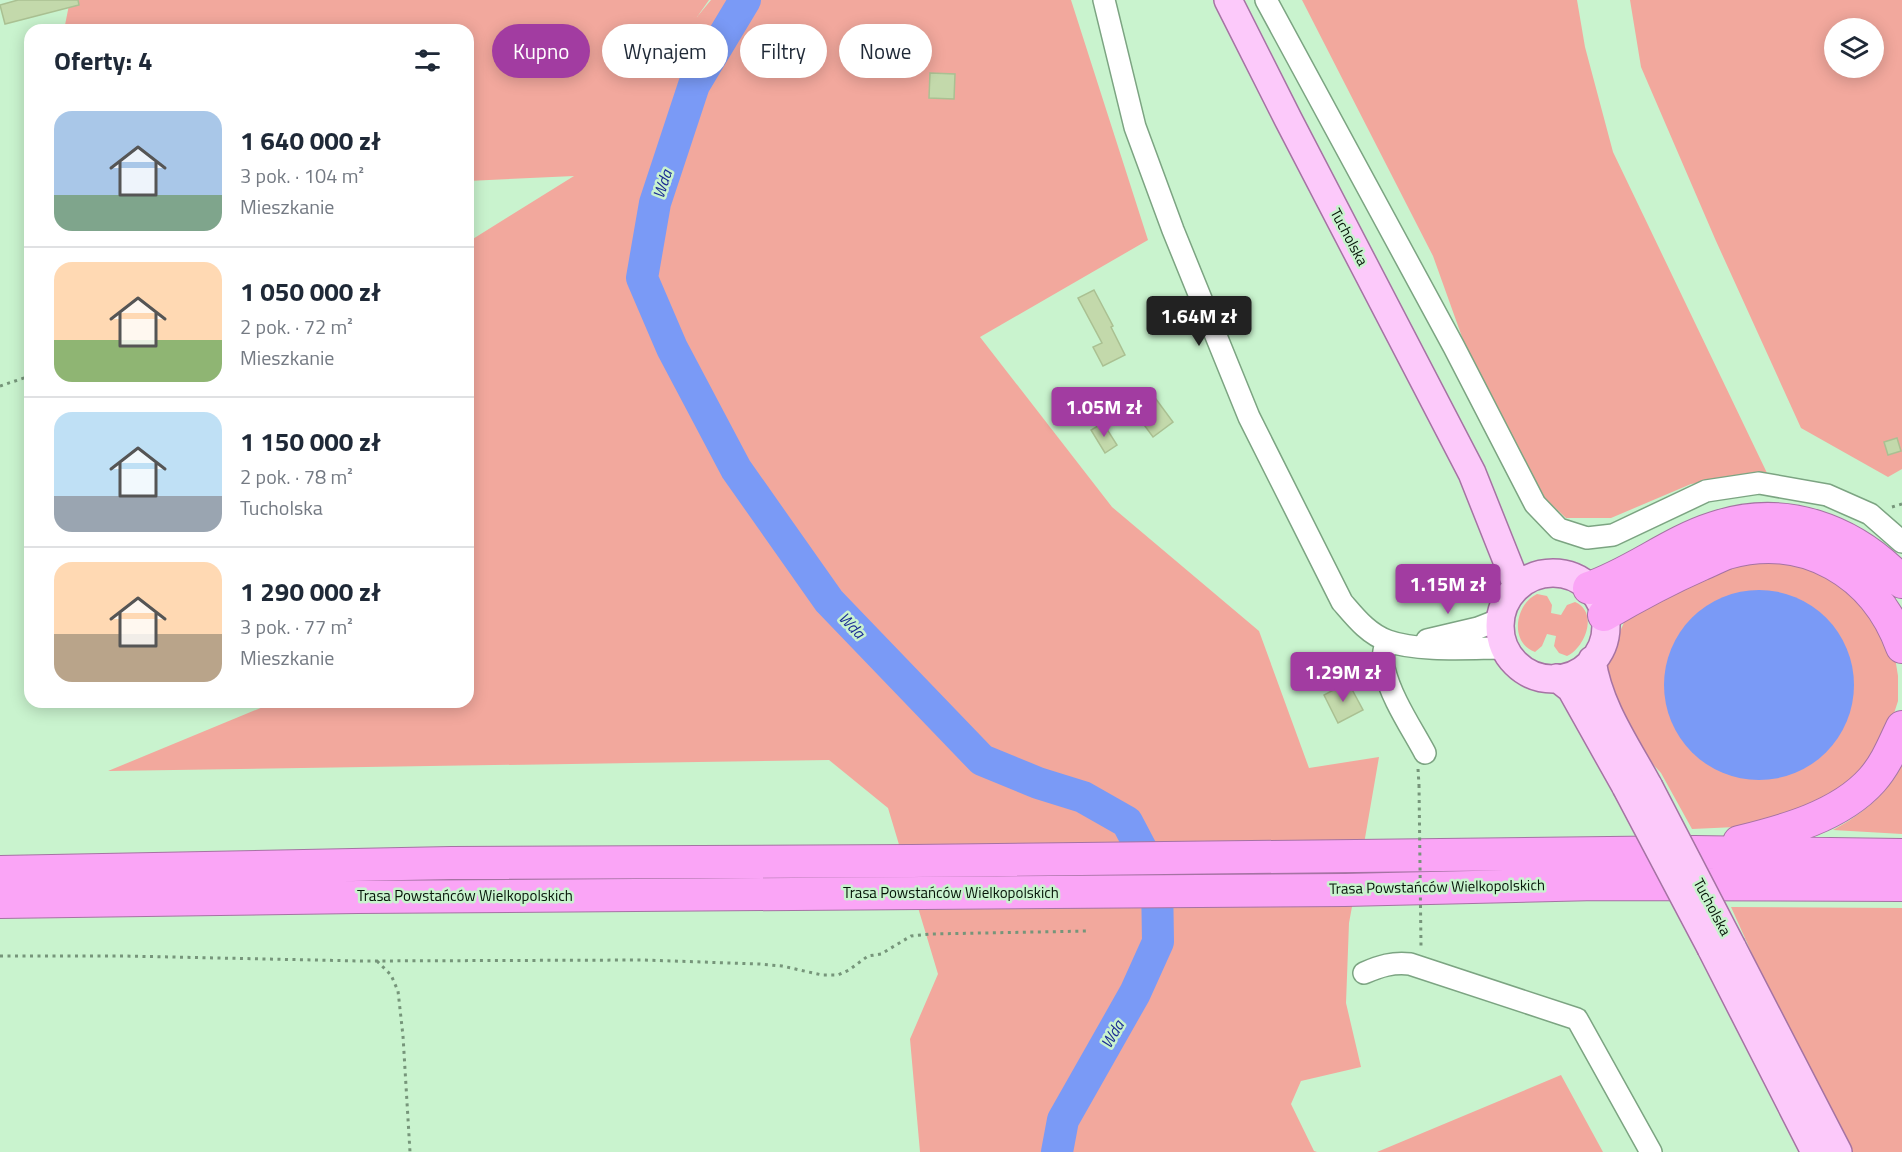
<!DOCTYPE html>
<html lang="pl">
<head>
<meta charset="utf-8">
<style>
	body { margin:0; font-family:"Titillium Web",sans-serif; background:#f6f6f7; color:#1f2937; height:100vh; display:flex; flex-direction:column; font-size:22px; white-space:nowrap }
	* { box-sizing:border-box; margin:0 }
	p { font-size:20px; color:#747a83 }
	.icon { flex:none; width:33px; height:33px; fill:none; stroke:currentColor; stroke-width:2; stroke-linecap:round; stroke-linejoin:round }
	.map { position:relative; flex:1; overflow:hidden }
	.side { position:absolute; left:24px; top:24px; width:450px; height:684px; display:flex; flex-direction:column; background:#fff; border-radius:18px; box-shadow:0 3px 15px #0003 }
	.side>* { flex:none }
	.guide { position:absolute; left:492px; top:24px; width:570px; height:54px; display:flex; gap:12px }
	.controls { position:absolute; left:1824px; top:18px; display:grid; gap:12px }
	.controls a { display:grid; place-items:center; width:60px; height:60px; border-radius:50%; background:#fff; box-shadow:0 3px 15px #0003; font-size:30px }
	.price { position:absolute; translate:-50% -51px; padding:0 14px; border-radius:6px; background:#a23ca1; color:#fff; font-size:20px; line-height:39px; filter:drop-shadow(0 2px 3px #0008) }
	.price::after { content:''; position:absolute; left:50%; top:36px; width:18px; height:14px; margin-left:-9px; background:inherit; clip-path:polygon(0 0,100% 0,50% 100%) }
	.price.selected { background:#222; color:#fff }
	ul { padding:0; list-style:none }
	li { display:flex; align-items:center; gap:18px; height:150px; padding:0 30px }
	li+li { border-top:2px solid #e0e1e3 }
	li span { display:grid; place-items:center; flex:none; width:168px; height:120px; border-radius:18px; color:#555 }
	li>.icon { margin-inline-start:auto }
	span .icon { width:72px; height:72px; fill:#fffc; stroke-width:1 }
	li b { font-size:26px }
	h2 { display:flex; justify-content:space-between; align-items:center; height:72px; padding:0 30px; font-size:26px }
	.pill { padding:0 21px; border-radius:27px; background:#fff; box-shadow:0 3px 15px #0003; font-size:21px; line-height:54px }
	.pill.selected { background:#a23ca1; color:#fff }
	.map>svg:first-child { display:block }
	.green { fill:#f2a89d; fill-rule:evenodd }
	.water { fill:#7a9af6 }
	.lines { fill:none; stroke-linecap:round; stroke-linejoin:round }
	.river { stroke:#7a9af6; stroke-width:32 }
	.building { fill:#c3d9ab; stroke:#aac092; stroke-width:1.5 }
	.minor-casing { stroke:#7ca482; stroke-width:24 }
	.major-casing { stroke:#a573a3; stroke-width:30 }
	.highway-casing { stroke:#a573a3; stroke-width:34 }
	.path { stroke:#76957a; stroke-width:3; stroke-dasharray:3 4.5; stroke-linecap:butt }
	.minor { stroke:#fff; stroke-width:21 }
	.major { stroke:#fcc9fa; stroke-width:27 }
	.highway { stroke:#faa5f6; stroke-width:32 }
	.major-bridge-casing { stroke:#a573a3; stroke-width:30; stroke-linecap:butt }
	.path-bridge { stroke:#76957a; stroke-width:3; stroke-dasharray:3 4.5; stroke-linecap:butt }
	.major-bridge { stroke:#fcc9fa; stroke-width:27 }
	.labels { text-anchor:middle; stroke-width:5; stroke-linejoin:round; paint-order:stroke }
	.street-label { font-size:15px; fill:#061508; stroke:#c9f3ce }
	.water-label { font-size:16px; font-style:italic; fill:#1b2c94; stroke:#c9f3ce }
</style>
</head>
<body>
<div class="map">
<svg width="1902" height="1152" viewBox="0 0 1902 1152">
	<rect width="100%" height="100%" fill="#c9f3ce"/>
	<path class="green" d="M70,0h639l-12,17 14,-17h360l77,240 -168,97 132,170 147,124 50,137 70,-11 -19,110 74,2c-19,9 -55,4 -76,5l-9,49 -3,80 15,64 -60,14 -10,23 23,47 3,1h-397l-10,-113 28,-65 -50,-166 -59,-48 -721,11 167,-69h193v-460l106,-66 -106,5v-151h-404z
		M1302,0h275l8,47 28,105 154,321 -76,11 -80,34h-45l-34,-32 -56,-110 -43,-120z
		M1630,0h272v469l-14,8 -87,-49 -85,-187 -75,-174zM1834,28h40v40h-40z
		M1765,558l52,11 52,35 25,47 4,25v25l-9,28 -14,31 -61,51 -78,16 -44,2 -31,-56 -22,-24 -37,-78 25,-55 97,-52z
		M1537,594l10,2 5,9 -1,8 10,2 6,-10 8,-3c24,10 10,46 -8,54l-8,-3 -5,-7 2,-10 -9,-2 -5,12 -7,6c-26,-9 -20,-48 2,-58z
		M1902,765v69l-69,-4c28,-15 55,-36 69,-65z
		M1731,907l171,1v244h-53l-90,-169 -5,-25z
		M1561,1075l42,77h-226z"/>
	<path class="water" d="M1664 685a95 95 0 1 1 190 0a95 95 0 1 1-190 0Z"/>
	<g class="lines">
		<path class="river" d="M745,0l-51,85 -39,118 -13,75 30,70 64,121 93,132 153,159 56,23 45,14 44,25 30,57 1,63 -23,51 -72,127 -6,32"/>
	</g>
	<path class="building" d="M18,0h60l1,5 -74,19 -5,-19z
		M930,73l25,1 -1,25 -25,-1z
		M1094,290l19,36 -2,1 14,28 -22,11 -10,-19 9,-4 -24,-45z
		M1153,395l20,27 -20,15 -20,-27z
		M1103,423l14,22 -12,8 -14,-23z
		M1897,438l4,13 -13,4 -4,-13z
		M1348,682l15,28 -25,13 -14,-28z"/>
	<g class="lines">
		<g class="minor-casing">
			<path id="minor" d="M1104,0l31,127 38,103 76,187 93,185c13,15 26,32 46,39 30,11 84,7 117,7
				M1266,0l188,347 81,157 24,25 28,9 26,-3 93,-44 53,-8 68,12 43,19 32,28
				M1427,640l51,-12 23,-9
				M1386,641c-2,9 -4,18 -2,27 7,30 27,59 41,85
				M1364,973c16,-7 29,-11 46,-9l167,55 74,133"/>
		</g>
		<g class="major-casing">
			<path id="major" d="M1228,0l60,119 184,354 45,113
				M1500 626a53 53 0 1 1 106 0a53 53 0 1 1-106 0Z
				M1592,660c6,46 36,88 57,127
				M1557,678l14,11 55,98
				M1732,947l106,205
				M1711,948l104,204"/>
		</g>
		<g class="highway-casing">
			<path id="highway" d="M1589,588c44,-15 81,-46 125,-60 71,-24 139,2 188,54
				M1604,615c32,-19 64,-36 98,-51 8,-3 16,-8 25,-11 78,-22 148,20 175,94
				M1739,842c45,-11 101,-26 133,-62 14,-16 21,-34 30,-53
				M0,872l451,-9 461,-2 782,-9 208,3
				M0,902l358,-5 987,-7 252,-6 305,1"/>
		</g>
		<path class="path" d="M0,386l30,-10
			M1892,507l10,-3
			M1418,769l1,16
			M0,956h124l237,5 283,-1 115,4 23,2 40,9h16l11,-5 19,-14 13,-2 30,-18 19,-2 159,-3
			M377,961l14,14 7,16 5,45 7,116"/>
		<use href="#minor" class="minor"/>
		<use href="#major" class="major"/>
		<use href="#highway" class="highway"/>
		<g class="major-bridge-casing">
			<path id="major-bridge" d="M1626,787l85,161
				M1649,787l83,160"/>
		</g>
		<path class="path-bridge" d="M1419,785l2,162"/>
		<use href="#major-bridge" class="major-bridge"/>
	</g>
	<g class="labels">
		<g class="street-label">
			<text transform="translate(1349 237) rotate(62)" y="5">Tucholska</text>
			<text transform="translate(1437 887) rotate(-1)" y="5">Trasa Powstańców Wielkopolskich</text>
			<text x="951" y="898">Trasa Powstańców Wielkopolskich</text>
			<text x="465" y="901">Trasa Powstańców Wielkopolskich</text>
			<text transform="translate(1712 907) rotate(62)" y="5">Tucholska</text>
		</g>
		<g class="water-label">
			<text transform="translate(662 184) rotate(-72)" y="6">Wda</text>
			<text transform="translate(852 625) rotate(46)" y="6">Wda</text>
			<text transform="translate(1112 1034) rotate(-60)" y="6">Wda</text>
		</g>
	</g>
</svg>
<div class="controls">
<a><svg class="icon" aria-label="layers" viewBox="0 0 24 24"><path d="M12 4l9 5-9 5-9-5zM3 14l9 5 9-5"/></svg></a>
</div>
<b class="price selected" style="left:1199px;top:347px">1.64M zł</b>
<b class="price" style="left:1104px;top:438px">1.05M zł</b>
<b class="price" style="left:1448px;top:615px">1.15M zł</b>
<b class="price" style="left:1343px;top:703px">1.29M zł</b>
<div class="guide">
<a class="pill selected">Kupno</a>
<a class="pill">Wynajem</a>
<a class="pill">Filtry</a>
<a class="pill">Nowe</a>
</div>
<section class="side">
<h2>Oferty: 4<svg class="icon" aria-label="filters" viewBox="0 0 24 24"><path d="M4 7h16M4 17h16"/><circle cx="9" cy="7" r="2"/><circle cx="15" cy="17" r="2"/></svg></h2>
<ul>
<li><span style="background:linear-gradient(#a9c7e8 70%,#7fa58c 0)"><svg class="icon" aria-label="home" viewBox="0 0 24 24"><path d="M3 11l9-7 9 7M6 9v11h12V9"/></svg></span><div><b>1 640 000 zł</b><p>3 pok. · 104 m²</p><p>Mieszkanie</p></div></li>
<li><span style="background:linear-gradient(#ffd9b3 65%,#8fb573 0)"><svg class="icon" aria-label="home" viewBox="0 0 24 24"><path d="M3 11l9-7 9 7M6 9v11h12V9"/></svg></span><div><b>1 050 000 zł</b><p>2 pok. · 72 m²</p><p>Mieszkanie</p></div></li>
<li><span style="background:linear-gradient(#bfe0f5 70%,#9aa5b1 0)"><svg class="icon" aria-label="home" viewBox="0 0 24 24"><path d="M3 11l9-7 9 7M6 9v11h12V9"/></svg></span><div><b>1 150 000 zł</b><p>2 pok. · 78 m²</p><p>Tucholska</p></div></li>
<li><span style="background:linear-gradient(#ffd9b3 60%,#b9a48a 0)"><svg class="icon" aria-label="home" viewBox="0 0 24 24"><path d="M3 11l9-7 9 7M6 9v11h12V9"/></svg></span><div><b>1 290 000 zł</b><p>3 pok. · 77 m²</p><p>Mieszkanie</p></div></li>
</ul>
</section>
</div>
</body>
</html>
